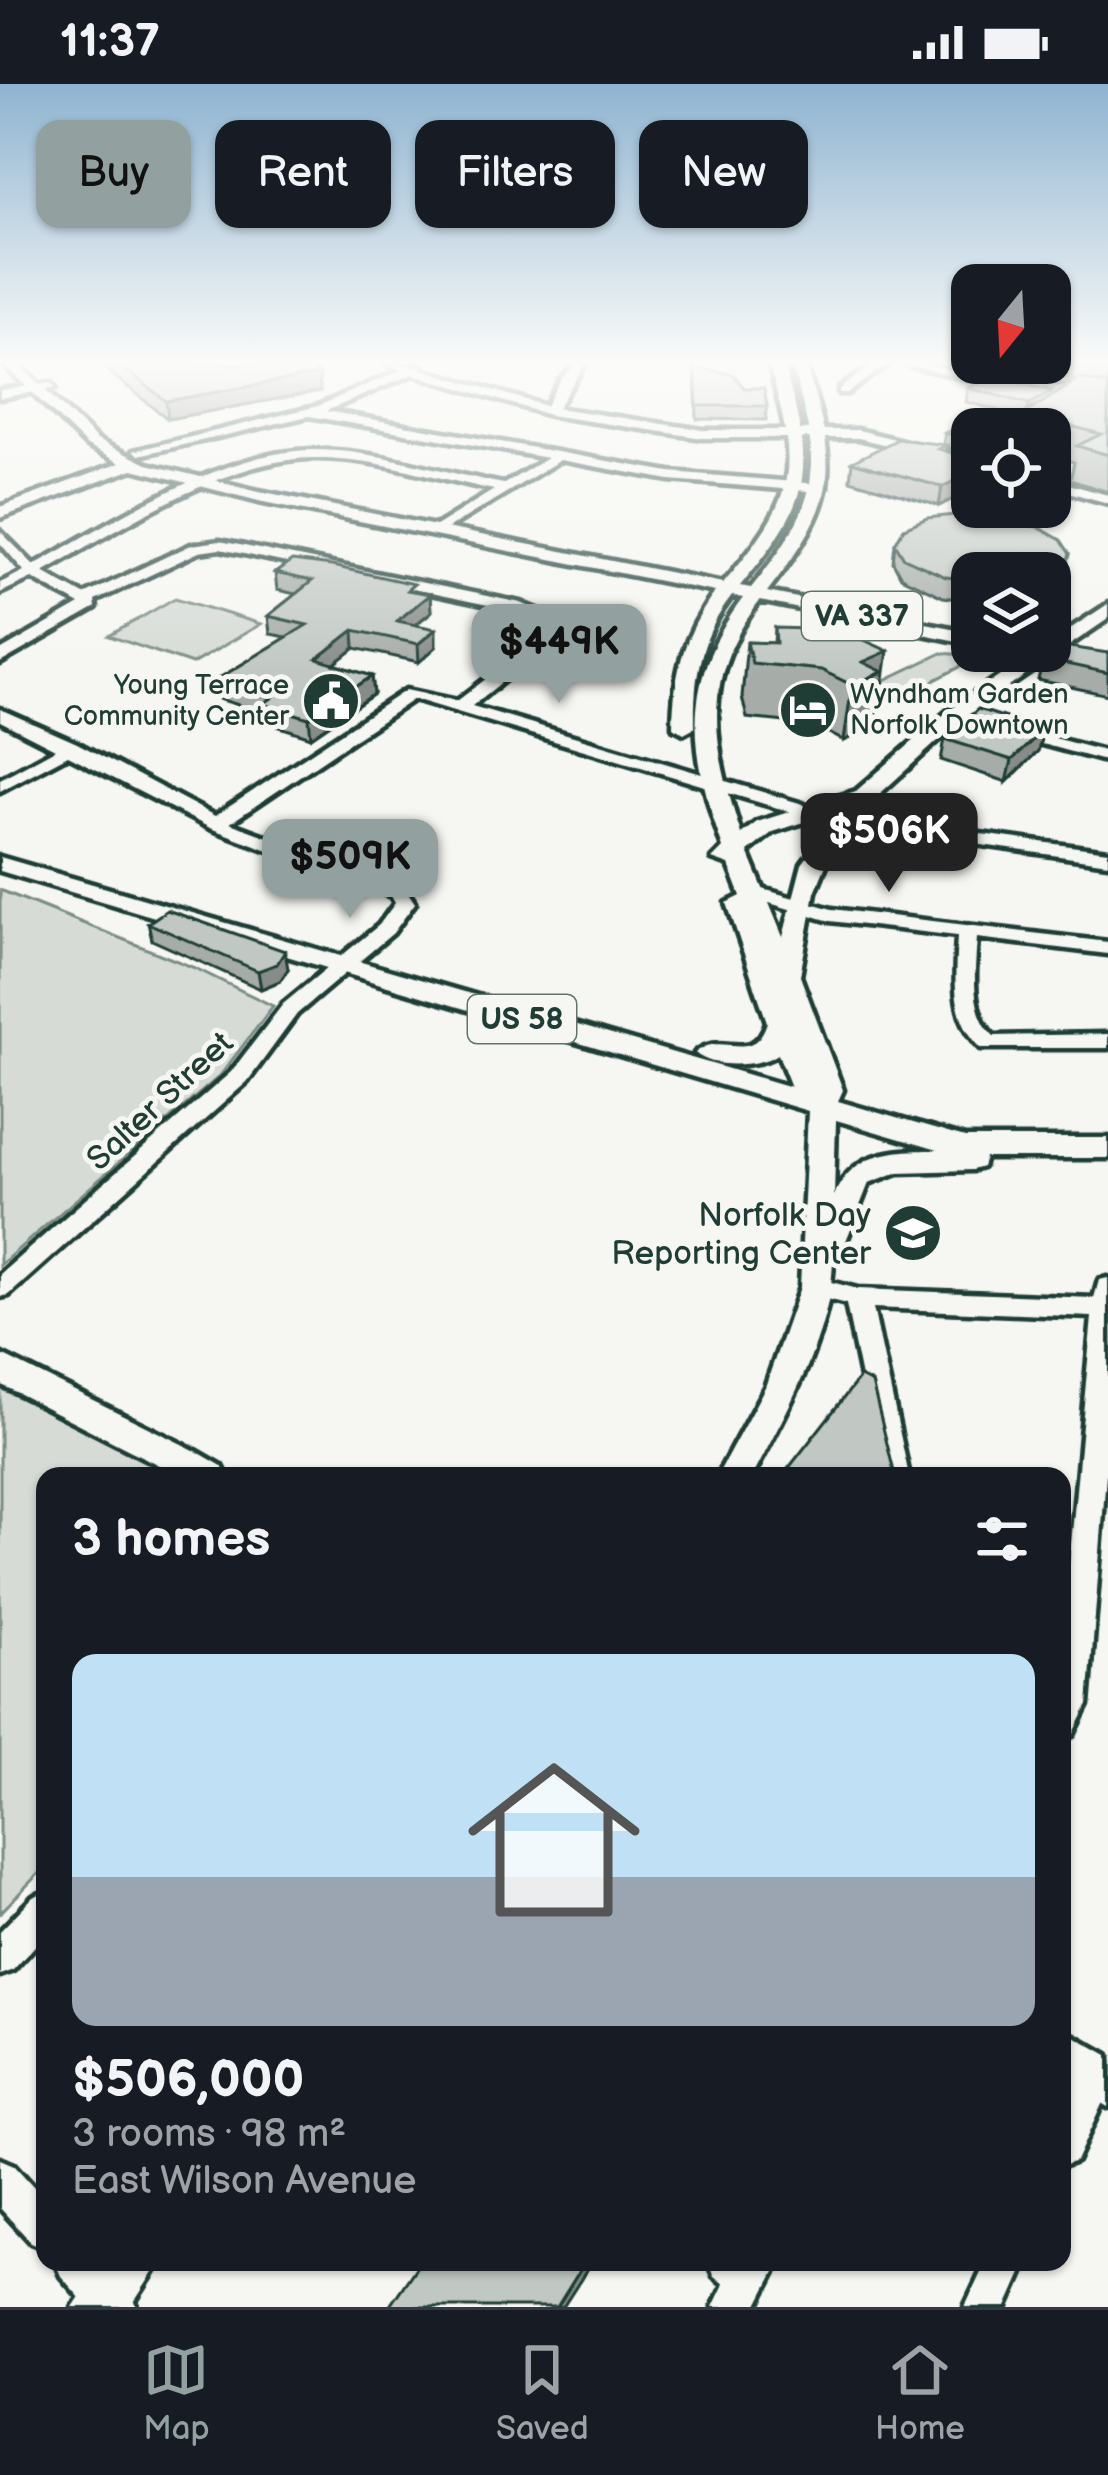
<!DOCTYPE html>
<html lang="en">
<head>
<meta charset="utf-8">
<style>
	body { margin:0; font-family:"Balsamiq Sans",sans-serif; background:#242831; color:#f1f3f6; height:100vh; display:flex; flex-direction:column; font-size:45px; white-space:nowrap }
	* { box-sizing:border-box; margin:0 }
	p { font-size:39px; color:#9ea1a6 }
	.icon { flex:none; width:66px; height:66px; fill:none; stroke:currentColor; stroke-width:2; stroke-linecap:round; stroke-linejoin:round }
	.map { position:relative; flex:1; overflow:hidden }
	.sheet { position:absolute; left:36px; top:1383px; width:1035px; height:804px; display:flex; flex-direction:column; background:#171b24; border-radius:24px; box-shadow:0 3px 9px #0004 }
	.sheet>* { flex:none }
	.banner { position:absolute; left:36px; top:36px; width:1038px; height:108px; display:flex; gap:24px }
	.needle { width:78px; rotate:198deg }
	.buttons { position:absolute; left:951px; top:180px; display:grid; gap:24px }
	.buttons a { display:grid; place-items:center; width:120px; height:120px; border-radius:24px; background:#171b24; box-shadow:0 3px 9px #0004; font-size:60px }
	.price { position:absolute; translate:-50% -102px; padding:0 27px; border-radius:24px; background:#92a19f; color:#111; font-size:39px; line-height:78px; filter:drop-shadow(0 3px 6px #0008) }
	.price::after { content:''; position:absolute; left:50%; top:72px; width:36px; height:27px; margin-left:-18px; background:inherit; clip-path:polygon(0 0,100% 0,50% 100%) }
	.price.active { background:#222; color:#fff }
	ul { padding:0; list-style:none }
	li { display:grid; align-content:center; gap:24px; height:636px; padding:0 36px }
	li+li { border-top:3px solid #363941 }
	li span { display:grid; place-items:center; height:372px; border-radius:24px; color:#555 }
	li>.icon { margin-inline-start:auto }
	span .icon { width:216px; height:216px; fill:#fffc; stroke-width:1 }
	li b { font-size:51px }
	h2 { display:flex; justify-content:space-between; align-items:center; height:144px; padding:0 36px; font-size:51px }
	.tag { padding:0 42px; border-radius:24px; background:#171b24; box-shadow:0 3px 9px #0004; font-size:42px; line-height:108px }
	.tag.active { background:#92a19f; color:#111 }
	.status { display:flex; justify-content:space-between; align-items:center; height:84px; padding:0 60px; background:#171b24; direction:ltr }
	.status svg { height:33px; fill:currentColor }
	.menu { display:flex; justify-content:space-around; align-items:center; height:168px; border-top:3px solid #363941; background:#171b24; font-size:33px; color:#9ea1a6 }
	.menu a { display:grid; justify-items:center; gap:6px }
	.menu .active { color:#92a19f }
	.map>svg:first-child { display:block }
	.green { fill:#d6dbd6; stroke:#7a8c85; stroke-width:3 }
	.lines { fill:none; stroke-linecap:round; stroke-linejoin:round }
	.minor-casing { stroke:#1f3d34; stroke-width:9 }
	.major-casing { stroke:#1f3d34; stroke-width:9 }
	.minor { fill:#f6f6f2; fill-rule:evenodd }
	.major { fill:#f6f6f2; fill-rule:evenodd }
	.wall { fill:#a6aca8; stroke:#1f3d34; stroke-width:3 }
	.shaded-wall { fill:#878c88; stroke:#1f3d34; stroke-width:3 }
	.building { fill:#c1c8c3; stroke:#1f3d34; stroke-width:3 }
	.labels { text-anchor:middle; stroke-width:10; stroke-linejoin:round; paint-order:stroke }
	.far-poi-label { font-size:27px; fill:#1f3d34; stroke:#f6f6f2; text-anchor:end }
	.shield { fill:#f6f6f2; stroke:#60746d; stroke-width:3 }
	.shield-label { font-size:30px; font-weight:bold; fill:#1f3d34 }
	.street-label { font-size:33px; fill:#1f3d34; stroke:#f6f6f2 }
	.poi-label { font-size:33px; fill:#1f3d34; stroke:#f6f6f2; text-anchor:end }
</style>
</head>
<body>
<div class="status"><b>11:37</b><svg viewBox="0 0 49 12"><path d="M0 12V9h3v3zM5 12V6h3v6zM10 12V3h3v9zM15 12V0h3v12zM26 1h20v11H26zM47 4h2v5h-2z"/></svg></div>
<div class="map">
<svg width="1108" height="2223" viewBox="0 0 1108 2223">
	<rect width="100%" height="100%" fill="#f6f6f2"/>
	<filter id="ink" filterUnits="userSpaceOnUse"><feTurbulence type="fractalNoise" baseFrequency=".00833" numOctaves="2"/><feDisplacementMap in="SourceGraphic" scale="24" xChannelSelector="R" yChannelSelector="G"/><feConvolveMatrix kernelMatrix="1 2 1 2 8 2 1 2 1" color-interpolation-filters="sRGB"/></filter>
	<g filter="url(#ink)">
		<path class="green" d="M175,514l86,26 -69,40 -83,-28z
			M942,569l21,2 6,7 -79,42 -28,-13z
			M0,806l195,78 78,38 -53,70 -220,189z
			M0,1304l177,88h-132v391l-45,46z"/>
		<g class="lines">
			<g class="minor-casing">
				<path id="minor" d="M387,280l34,2 1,3 124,37 14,-26 16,-16h9l-28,44 146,22h155l114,28v8l-114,-28h-155l-154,-23 -136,-41 -87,37 344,61 149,12 7,4 -7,4 -149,-12 -110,-20 -123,75 -7,-4 2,-3 62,-38c-59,-12 -120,-33 -181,-32 -89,1 -193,71 -270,114l41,23 107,-50 29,-4 301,62 33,14 4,20 -86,69 331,98 13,12 -3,4h-12l-10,-8 -377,-113 -184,124 175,65 10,15 -3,4 -19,26 -96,81 -50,68 -238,213 -9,2v-23l231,-202 52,-68 96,-79 16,-22 -4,-7 -181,-68 -142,-73 -68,36v-12l55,-30 -55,-28v-12l77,34 138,73 191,-126 51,11 85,-65v-14l-30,-12 -292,-61 -21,3 -104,49 1,7 -96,55v-12l80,-46 -48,-27 -32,15v-10l24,-12 -24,-28v-12l34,34c80,-44 187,-114 279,-115 65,0 128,22 191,34l43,-26 -238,-42 -170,39 -6,-4 185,-45 84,-36z
					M874,280h14l-41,29h-8v-4z
					M906,280h22l97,24 -6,3z
					M993,280l77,16 -6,3 -71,-15z
					M51,299l4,5 -55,10v-8z
					M1050,395l58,16v8l-58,-16z
					M949,627l159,41v10l-159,-43z
					M847,732l261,35v12l-267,-38 -3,-4z
					M756,803l76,22 276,33v12l-131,-16c-2,33 -8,74 17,98l114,-2v14h-127c-31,-31 -26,-71 -24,-112l-127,-15 -81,-24v-8z
					M816,1194l42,11 236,9 5,-18 9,-2v171l-20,256 -15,30 -11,4v-97l30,-325 -219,-9 36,168h-28l-35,-172 -39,-10 -4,-7 4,-7z
					M45,1808v43l-32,35 -13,5v-44l33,-34z
					M1096,1972l12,5v30l-32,70 -14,5v-61l21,-43z
					M0,2075l14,6 31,34v49l-14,-6 -31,-34z
					M55,2178h47l29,30 6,15h-49l-27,-31z
					M708,2178h72l-23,45h-44l11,-23 -10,-8z
					M986,2178h41l-20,45h-42z"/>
			</g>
			<g class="major-casing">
				<path id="major" d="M3,280h15l79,76 50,24 112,27 464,92c74,-87 77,-110 46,-219h14c33,109 30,134 -43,222l11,2c71,-89 73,-116 40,-224h14c35,109 34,136 -38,228l205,40v12l-212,-43c-61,78 -47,145 -19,233l16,-12 99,-31 92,-80 89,-60h13v-9l58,-38v15l-146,100 -90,82 -46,64 -11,27 -15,84 43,114 -5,11 127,37h143v20h-123l-3,9 -10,3 -74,2 -29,11 -27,68 -9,9c-2,76 -46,150 -80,216h-36l48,-89 35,-100 8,-176 -808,-240v-14l791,230 -13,-33c-20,13 -66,15 -83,-1 27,-24 57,14 72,-31l-40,-119 14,-7 -12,-31 -17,-6 11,-11c-33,-95 -44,-165 20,-250l-11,-2c-32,41 -38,79 -37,131l-11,6 -11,-6c1,-54 10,-91 42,-135l-456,-91 -126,-32 -133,49v-11l120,-44 -33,-17zM842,726l-40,54 -19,73 -35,-85 25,-20zM836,1036l102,30c-44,0 -85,1 -104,46z
					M0,1270l196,97 26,15 5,10h-47l-180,-92z
					M1062,1945l46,26v52l-46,-27z
					M103,2178h57l-29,45h-58z"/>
			</g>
			<use href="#minor" class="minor"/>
			<use href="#major" class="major"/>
		</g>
		<path class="wall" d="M99,280h205l15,10 1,17 -152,28z
			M1020,280h88v128l-38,-12 4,-18 -24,-6v-27h-28l2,-12 -58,-15 2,-14 83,10 25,-16 -11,-9z
			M695,283l49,21 23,18 -1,14 -69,-1z
			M972,345v19l-6,4 -20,-5 -1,4 27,8v30l-33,17 -89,-26 2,-18 91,-17 2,-12z
			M895,459l175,11 -9,32 -89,-13v28l-29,-4 -42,-20 -8,-15z
			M275,489l155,21 1,18 -16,13 21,22 -17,15 -64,-14 -21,16 38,12 2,18 -63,43 -46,-15 -1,-9 -45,-14 -3,-19 71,-43 -17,-3 -2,-18 28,-22 -19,-4z
			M775,544l105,78 -3,2 -3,19 -30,14 -30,-16 -67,-7 -5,-21 5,-55 27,1z
			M1108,569v42l-70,-15 5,-21z
			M1043,646l-5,21 -31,31 -66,-22 4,-21z
			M148,839l140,46 -8,12 -19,8 -109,-49z"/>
		<path class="shaded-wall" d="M319,290l1,17 -152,28 -2,-18z
			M1052,307l-3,14 -22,10 2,-11z
			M972,352v12l-6,4 2,-14z
			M972,388v17l-33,17 3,-19z
			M1070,470l-9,32 -11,7v-17z
			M430,510l1,18 -33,27 -1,-18z
			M436,545v18l-17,15 -1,-18z
			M354,546l1,18 -37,29 -1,-18z
			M888,567l-8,55 -3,2 -3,19 -30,14 8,-56 11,-23z
			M372,592l2,18 -63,43 -2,-19z
			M1043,646l-5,21 -31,31 5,-22z
			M285,867l3,18 -8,12 -19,8 -3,-18z
			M585,2178h7l-29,45h-6z"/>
		<path class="building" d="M118,280h186l15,10 -153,27z
			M695,283l38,7 11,14h20l3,18h-70z
			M992,293l60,14 -23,13 -61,-16z
			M1080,295l28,6v70l-31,-9 24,-12 -77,-20z
			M969,337l22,5 -5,3h-14v7l-4,2 -23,-5z
			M898,355l48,6 -8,4 34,10v13l-30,15 -90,-25z
			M964,430l74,13 23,13 9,14 -5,13 -15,9v-3h-78v7l-26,-3 -42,-19 -9,-15 9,-15 23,-10z
			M292,477l40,5 82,18 -7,6 23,4 -33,27 39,8 -18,15 -64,-14 -37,29 55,17 -63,42 -46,-14 9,-6 -56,-18 91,-55 -39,-9 44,-35 -37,-8z
			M775,544l67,2 46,21 -25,11 20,10 -31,13 -31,-15 -69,-7 -5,-21 29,1z
			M1063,562l45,7v20l-65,-14z
			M978,625l65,21 -31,30 -67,-21z
			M167,826l118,41 -8,13 -19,7 -110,-48z
			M860,1293l12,6 23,93h-108l-3,-2z
			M418,2178h167l-28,45h-168l30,-44z"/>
	</g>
	<linearGradient id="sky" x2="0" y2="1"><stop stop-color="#8fb4d1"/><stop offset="0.47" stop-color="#fbfbf9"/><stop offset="1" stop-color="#fbfbf9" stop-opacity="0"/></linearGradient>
	<rect width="1108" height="591" fill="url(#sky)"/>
	<defs>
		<g id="civic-disc" transform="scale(3)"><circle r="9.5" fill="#1f3d34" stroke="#f6f6f2"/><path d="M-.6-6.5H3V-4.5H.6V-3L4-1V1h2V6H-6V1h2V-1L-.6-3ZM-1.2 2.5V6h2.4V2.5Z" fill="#fff"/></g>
		<g id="hotel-disc" transform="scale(3)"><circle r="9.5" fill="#1f3d34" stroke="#f6f6f2"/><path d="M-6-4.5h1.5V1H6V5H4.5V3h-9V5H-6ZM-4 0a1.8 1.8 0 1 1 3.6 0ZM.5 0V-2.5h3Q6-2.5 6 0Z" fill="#fff"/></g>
		<g id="school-disc" transform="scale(3)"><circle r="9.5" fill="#1f3d34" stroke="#f6f6f2"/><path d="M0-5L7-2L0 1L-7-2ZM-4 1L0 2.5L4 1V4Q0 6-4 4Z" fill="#fff"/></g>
	</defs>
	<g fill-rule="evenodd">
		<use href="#civic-disc" x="331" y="617"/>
		<use href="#hotel-disc" x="808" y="626"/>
		<use href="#school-disc" x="913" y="1149"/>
	</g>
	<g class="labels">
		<g class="far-poi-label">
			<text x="289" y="610">Young Terrace<tspan x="289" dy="31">Community Center</tspan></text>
			<text x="850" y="619" text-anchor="start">Wyndham Garden<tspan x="850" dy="31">Norfolk Downtown</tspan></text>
		</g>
		<g class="shield">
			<rect x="802" y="508" width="120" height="48" rx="9"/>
			<rect x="468" y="911" width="108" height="48" rx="9"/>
		</g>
		<g class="shield-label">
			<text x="862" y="542">VA 337</text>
			<text x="522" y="945">US 58</text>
		</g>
		<g class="street-label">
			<text transform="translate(159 1016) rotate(-43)" y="12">Salter Street</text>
		</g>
		<g class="poi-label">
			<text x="871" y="1142">Norfolk Day<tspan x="871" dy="38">Reporting Center</tspan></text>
		</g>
	</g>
</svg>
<div class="buttons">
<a><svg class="needle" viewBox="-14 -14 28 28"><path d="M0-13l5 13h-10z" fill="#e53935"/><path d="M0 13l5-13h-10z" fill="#9ea1a6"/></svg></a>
<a><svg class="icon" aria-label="locate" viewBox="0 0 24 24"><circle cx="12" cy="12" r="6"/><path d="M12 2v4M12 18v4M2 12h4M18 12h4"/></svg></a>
<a><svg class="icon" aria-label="layers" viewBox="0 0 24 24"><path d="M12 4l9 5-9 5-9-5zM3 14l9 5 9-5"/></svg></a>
</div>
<b class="price" style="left:559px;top:622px">$449K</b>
<b class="price active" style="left:889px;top:811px">$506K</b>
<b class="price" style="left:350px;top:837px">$509K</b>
<div class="banner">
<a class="tag active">Buy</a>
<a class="tag">Rent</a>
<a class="tag">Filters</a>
<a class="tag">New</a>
</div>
<section class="sheet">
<h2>3 homes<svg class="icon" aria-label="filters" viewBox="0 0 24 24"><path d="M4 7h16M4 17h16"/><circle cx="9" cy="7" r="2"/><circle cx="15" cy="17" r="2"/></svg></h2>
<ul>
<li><span style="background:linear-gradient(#bfe0f5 60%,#9aa5b1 0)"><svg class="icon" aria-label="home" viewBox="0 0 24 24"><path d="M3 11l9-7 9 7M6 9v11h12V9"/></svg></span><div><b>$506,000</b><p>3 rooms · 98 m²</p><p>East Wilson Avenue</p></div></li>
</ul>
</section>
</div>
<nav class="menu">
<a class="active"><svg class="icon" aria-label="map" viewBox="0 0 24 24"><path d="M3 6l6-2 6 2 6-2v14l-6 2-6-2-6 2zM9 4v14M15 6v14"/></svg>Map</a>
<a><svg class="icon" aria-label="saved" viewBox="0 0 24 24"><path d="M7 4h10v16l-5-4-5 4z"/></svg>Saved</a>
<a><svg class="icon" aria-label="home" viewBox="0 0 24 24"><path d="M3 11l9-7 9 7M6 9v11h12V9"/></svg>Home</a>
</nav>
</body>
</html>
